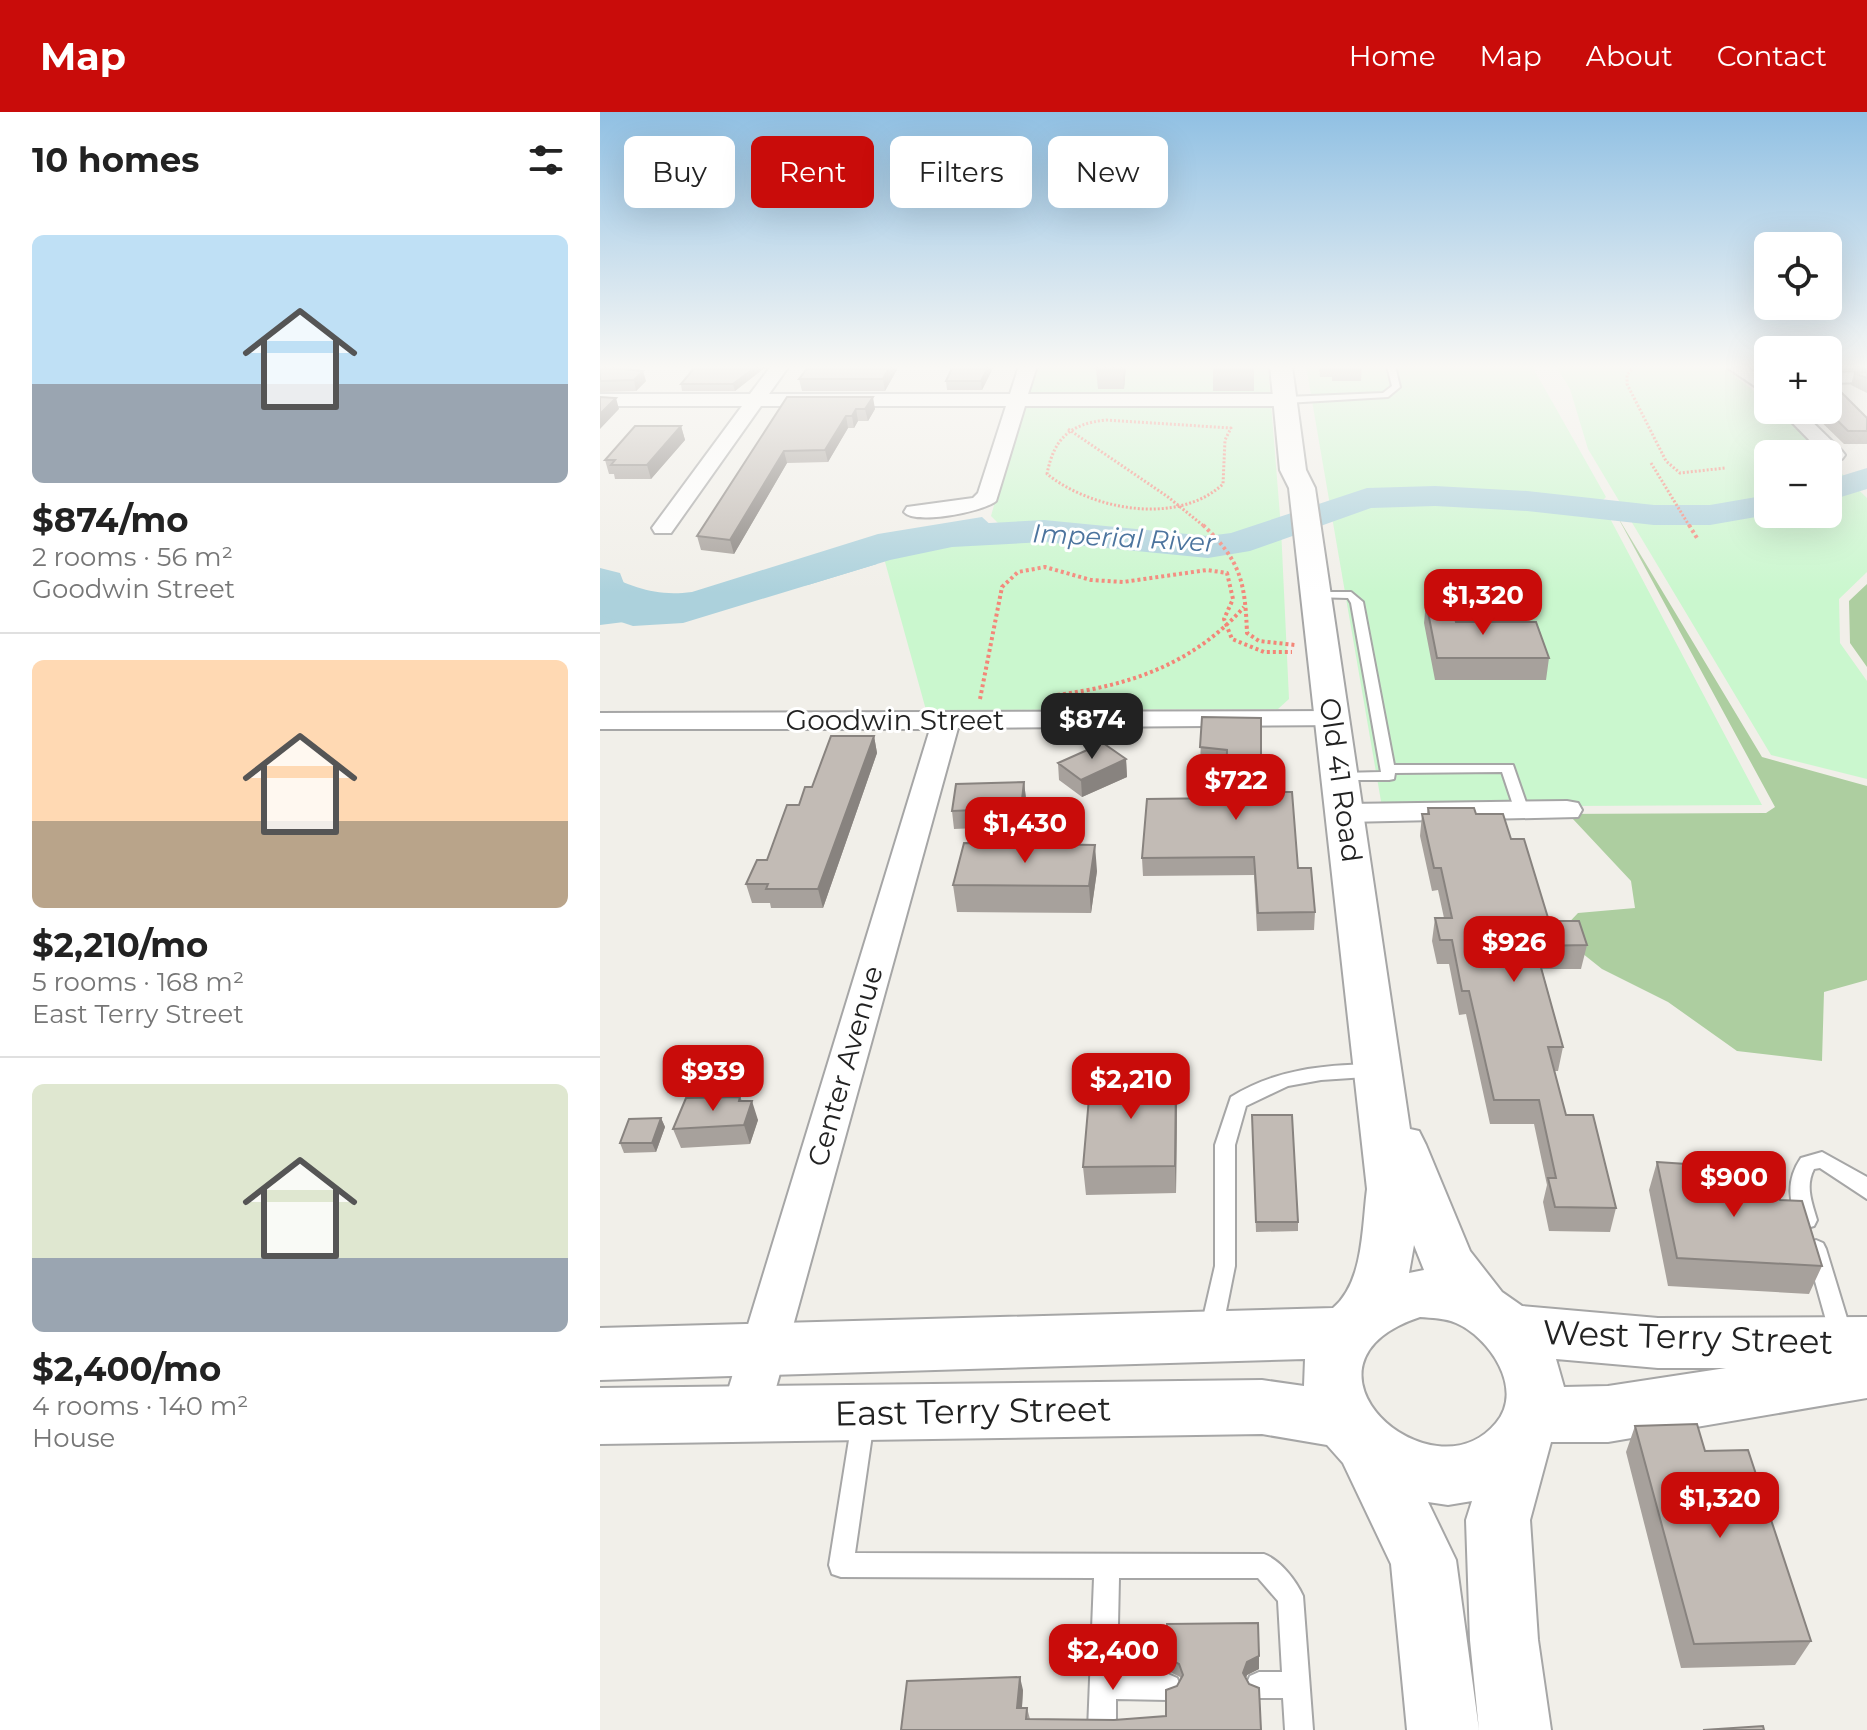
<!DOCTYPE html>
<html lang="en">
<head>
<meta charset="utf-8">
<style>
	body { margin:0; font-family:Montserrat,sans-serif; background:#f6f6f6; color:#222; height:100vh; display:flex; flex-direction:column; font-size:30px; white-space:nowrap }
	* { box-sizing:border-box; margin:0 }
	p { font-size:26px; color:#767676 }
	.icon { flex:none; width:44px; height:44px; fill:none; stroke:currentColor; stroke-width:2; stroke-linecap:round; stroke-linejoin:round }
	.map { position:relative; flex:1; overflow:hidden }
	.panel { display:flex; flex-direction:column; background:#fff; width:600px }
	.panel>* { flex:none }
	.guide { position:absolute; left:24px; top:24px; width:760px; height:72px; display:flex; gap:16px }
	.tools { position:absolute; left:1154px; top:120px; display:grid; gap:16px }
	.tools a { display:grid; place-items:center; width:88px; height:88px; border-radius:12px; background:#fff; box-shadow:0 8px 32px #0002; font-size:40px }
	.price { position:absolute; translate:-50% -68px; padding:0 18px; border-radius:16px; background:#c90c0a; color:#fff; font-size:26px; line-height:52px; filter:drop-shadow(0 2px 4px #0008) }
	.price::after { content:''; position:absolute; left:50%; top:48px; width:24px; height:18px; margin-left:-12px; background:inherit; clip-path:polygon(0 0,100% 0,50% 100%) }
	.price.selected { background:#222; color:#fff }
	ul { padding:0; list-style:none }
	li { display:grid; align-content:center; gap:16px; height:424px; padding:0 32px }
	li+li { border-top:2px solid #e0e0e0 }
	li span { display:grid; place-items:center; height:248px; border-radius:12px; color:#555 }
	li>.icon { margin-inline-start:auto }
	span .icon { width:144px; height:144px; fill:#fffc; stroke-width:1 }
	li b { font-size:34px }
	h2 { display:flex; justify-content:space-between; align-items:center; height:96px; padding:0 32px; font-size:34px }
	.chip { padding:0 28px; border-radius:12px; background:#fff; box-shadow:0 8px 32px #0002; font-size:28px; line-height:72px }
	.chip.selected { background:#c90c0a; color:#fff }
	header { display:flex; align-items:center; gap:48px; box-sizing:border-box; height:112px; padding:0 40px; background:#c90c0a; color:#fff }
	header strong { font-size:38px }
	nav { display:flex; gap:44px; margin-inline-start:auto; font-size:28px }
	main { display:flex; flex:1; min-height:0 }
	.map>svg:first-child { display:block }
	.forest { fill:#adcea0 }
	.park { fill:#caf7ce }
	.water { fill:#acd1dc }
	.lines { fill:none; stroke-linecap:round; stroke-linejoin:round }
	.river { fill:#acd1dc; fill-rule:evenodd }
	.service-casing { stroke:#a6a6a6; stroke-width:4 }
	.minor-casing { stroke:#a6a6a6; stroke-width:4 }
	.tertiary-casing { stroke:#a6a6a6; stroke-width:4 }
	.path-far1 { stroke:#f38678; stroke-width:3; stroke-dasharray:2 2; stroke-linecap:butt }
	.path { stroke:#f38678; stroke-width:4; stroke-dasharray:3 3; stroke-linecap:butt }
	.service { fill:#fff; fill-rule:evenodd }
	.minor { fill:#fff; fill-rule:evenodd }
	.tertiary { fill:#fff; fill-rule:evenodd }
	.wall { fill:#a7a19c }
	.shaded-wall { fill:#88837f }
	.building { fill:#c2bbb5; stroke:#88837f; stroke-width:2 }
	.labels { text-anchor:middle; stroke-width:6; stroke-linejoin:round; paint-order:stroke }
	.far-water-label { font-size:26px; font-style:italic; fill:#4c749e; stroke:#fff }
	.street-label { font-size:28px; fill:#222; stroke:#fff }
	.near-street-label { font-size:34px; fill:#222; stroke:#fff }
</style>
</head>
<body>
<header>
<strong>Map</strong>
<nav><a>Home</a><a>Map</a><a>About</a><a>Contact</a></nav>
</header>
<main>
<section class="panel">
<h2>10 homes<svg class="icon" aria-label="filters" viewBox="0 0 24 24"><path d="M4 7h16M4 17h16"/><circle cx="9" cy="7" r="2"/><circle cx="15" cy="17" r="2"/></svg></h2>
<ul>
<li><span style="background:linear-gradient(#bfe0f5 60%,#9aa5b1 0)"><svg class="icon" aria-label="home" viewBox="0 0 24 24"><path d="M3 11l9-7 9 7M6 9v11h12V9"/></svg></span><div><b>$874/mo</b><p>2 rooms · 56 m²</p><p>Goodwin Street</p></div></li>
<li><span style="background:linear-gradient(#ffd9b3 65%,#b9a48a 0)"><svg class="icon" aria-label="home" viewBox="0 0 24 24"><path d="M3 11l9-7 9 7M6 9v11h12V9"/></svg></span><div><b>$2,210/mo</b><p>5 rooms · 168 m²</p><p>East Terry Street</p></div></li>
<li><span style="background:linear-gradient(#dfe7d0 70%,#9aa5b1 0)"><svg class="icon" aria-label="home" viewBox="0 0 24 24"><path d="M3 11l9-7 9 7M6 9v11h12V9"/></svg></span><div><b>$2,400/mo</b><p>4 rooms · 140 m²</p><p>House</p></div></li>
</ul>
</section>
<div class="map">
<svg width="1267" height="1618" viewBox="0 0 1267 1618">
	<rect width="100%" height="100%" fill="#f1efe9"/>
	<path class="forest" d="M1016,402l146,243 105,29v194l-43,12 -2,69 -85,-10 -69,-49 -66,-33 -44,-35 20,-21 57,-5 -4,-27 -59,-63 -18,-4 212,-1 9,-6z
		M1267,472v83l-17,-24 -1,-42z"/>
	<path class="park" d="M433,254h235l13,162 8,171 -11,10 -352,1 -44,-159 69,-15 55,-5 -15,-15z
		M706,254h226l74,131 -11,11 10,1 157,296 -380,2z
		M956,254h166l46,36v8h9l45,44h-54v60h60v-54l39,38v74l-28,27 1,44 27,38v98l-96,-24 -183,-306 -18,-60z"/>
	<path class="water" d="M382,405l12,11 -45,4 -72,15 -4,4 4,13 -69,21 -67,9 -85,24 -56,7v-52c34,13 53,24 92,19l186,-58z"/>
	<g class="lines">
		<path class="river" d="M1267,356v21l-39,12v-21z
			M835,374l92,5 127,14h56l58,-10v19h5l-63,11h-56l-127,-14 -92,-5 -64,2 -121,43 -42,7 -164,-16 -92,5 -62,13 -207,63 -50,3 -33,-11v-47l20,5 10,26h50l189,-56 83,-18 92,-5 164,16 23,-3 136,-45z"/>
		<g class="service-casing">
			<path id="service" d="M787,254h8l5,21 -12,10 -102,6 -4,-3 4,-3 97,-4 9,-7z
				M715,480h36l12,10 31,163h119l16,46 -2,3 -5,1 -7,-4 -13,-39 -107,1 -1,6 -5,1h-53l-2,-3 2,-3 5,-1 40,-1 -30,-169 -3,-5 -37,-1 -2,-2z
				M775,952l6,2 3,5 -3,5 -60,4 -33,6 -42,20 -11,39v121l-13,65 -3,7 -8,2 -8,-2 -3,-7 15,-65v-121l16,-48c45,-28 92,-32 144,-33z
				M1222,1040l45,25v22l-47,-31 -6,1c-9,17 -2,34 3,51l-3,6 -7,2 -7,-2c-12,-24 -14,-46 1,-68z
				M1216,1128l7,3 3,6 27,89 -3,7 -8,3 -8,-3 -3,-7 -25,-89 3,-6z
				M263,1298l8,4 3,7 -19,132 409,1c16,6 32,26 39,42l10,134h-28l-2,-32h-24l-9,-4 -4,-9 4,-9 9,-4h23l-4,-71 -20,-23h-139l-2,94 51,2 9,4 4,9 -4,9 -9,4 -52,-1v31h-28l6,-152 -253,-1 -9,-3 -3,-9 23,-144 3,-7z"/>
		</g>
		<g class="minor-casing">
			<path id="minor" d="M171,254h18l-20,28h241l9,-28h18l-9,28h258l9,6 -9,6h-261l-29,95c-13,11 -81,24 -92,11l3,-5 66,-9 5,-5 28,-87h-245l-90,127h-16l-3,-5 90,-122h-142v-12h150z
				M1125,254h21l22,16v13z
				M1267,260v10l-39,1v-10z
				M1180,298h20l42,41 3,4 -3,4h-14v-5h-5z
				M734,599l10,2 4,6 -4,6 -386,3 -189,685 -7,16 -17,6 -17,-6 -7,-16 209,-684h-330v-16z
				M967,689l11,2 4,7 -4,7 -232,5 -11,-2 -4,-7 4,-7 11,-2z"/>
		</g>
		<g class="tertiary-casing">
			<path id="tertiary" d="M670,254h22l14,104 9,18 95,641 9,2 7,14 44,106 32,41 20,14 136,12 209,-1v81l-259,44h-57l-21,78 8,120 13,90h-72l-9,-90 -4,-120 6,-19 -24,4 -20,-3 28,58 23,170h-72l-16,-166 -48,-101 -16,-18 -65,-11 -662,10v-56l662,-8 42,6 1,-27 -705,21v-52l733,-20c31,-26 29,-82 34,-119l-78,-701 -9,-18zM814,1133l10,25 -15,3zM820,1205c12,1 25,1 36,6 33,14 69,66 40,100 -65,78 -218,-59 -76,-106zM956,1247l102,9h68l-118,18 -44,1z"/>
		</g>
		<path class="path-far1" d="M1034,254l-7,9v9l39,77 14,12 45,-5
			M506,308l125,8 -6,12 -2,44c-45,42 -131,26 -176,-10 7,-36 23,-50 59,-54z
			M468,317l100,68 37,30
			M1051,351l39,64"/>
		<path class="path" d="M603,413c38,36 42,57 44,108l12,8 36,4
			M1089,413l8,13
			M457,583c74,-10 136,-31 187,-88
			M380,587l22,-112 16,-15 27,-5 46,13 32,2 84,-12 20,3 6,26 -9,20 8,20 32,13h28"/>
		<use href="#service" class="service"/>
		<use href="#minor" class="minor"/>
		<use href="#tertiary" class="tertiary"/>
	</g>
	<path class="wall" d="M0,254h19l-2,2 29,13 -10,10 -36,1z
		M167,254l-32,25h-53l-1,-7z
		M209,254h90l-14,25h-83l-3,-12z
		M394,254l-12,24h-35l-1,-9z
		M493,254h33l-2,23h-26l-2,-20h-3z
		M613,254h41v25h-41z
		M719,254h43l-1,15h-29v-4h-12z
		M1228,254h39v4h-39z
		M1267,260v21l-16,-8 3,-12z
		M187,285l88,12 -7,12h-10l-4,7h-6l-20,34 -41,1 -53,91 -33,-4 -4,-14z
		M1209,298h19l39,8v26h-23z
		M81,314l4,14 -34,39h-36l-1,-5h-5l-4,-14z
		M826,490l30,20 93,36 -3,22h-111l-11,-57z
		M602,605l59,75 37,76 17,44 -1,18 -57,1 -3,-56 -111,1 -1,-18 84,-60 1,-31 -27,-3z
		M274,624l3,17 -54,155h-52l-1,-5h-18l-6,-19 21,-24 32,-55 13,-18z
		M526,647l1,18 -45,20 -23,-17 -1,-17z
		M424,670l2,17 -3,27 -69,3 -2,-18z
		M828,696l48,6 35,25 38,82 38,24 -6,24h-39l21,78 -5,24h-4l12,44 50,93 -6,24 -61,-1 -6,-29 4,-17 -13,-61h-44l-24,-110 -7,1 -10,-51h-12l-5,-23 3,-23h9l-6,-28 -6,1 -12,-55 2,-22h5z
		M497,759l-6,42 -134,-1 -4,-27z
		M140,985l2,4 16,19 -8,24 -69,4 -8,-19z
		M577,990l-1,91 -90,2 -3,-28z
		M61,1006l4,9 -9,25 -32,1 -4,-10z
		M652,1013l46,97v9l-42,1z
		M1057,1050l61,13 38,12 66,79 -13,28 -141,-8 -19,-96z
		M1035,1314l70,25 106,190 -16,24 -114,3 -55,-216z
		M659,1544v13l-12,6 -1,3 15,52h-360l122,-40 -1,18h5l3,11 84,1 52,-4 15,-37 -1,-2 -12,-6 -1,-13z"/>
	<path class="shaded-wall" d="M157,254h10l-32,25 -2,-7z
		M290,254h9l-14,25 -2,-12z
		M389,254h5l-12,24 -1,-9z
		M523,254h3l-2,23z
		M43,259l3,10 -10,10 -2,-11z
		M273,285l2,12 -7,12 -3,-12z
		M16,286l3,11 -19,20v-15z
		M256,297l2,12 -4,7 -2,-12z
		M246,304l2,12 -20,34 -3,-12z
		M81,314l4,14 -34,39 -4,-14z
		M184,339l3,12 -53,91 -4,-14z
		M274,624l3,17 -54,155 -5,-19z
		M526,647l1,18 -45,20 -1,-17z
		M424,670l2,17 -3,27 -2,-18z
		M495,733l2,26 -6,42 -2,-27z
		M576,963l1,27 -1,91 -1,-27z
		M152,989l6,19 -8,24 -6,-19z
		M61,1006l4,9 -9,25 -4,-9z
		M659,1544v13l-12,6 -4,11v-13l4,-11z
		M420,1565l3,13 -2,31 -4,-13z"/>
	<path class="building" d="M0,254h6l-1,1 38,4 -9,9 -34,1z
		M96,254h61l-24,18h-52z
		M209,254h81l-7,13h-84z
		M353,254h36l-8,15h-35z
		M497,254h26v2h-27z
		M1267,260v6l-13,-5z
		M1228,267l39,39v13h-19l-21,-21h1z
		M0,285l16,1 -16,16z
		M187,285h86l-8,12h-9l-4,7h-6l-21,34 -41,1 -54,89 -33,-4z
		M35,314h46l-34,39h-36l4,-5h-10z
		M826,490h24l6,20h80l13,36h-112z
		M602,605l59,1v74h31l6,76h13l4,44 -57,1 -4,-56 -112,1 5,-59 79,-1 1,-48 -27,-3z
		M231,624h43l-56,153h-52l2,-5h-22l11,-24h10l20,-55h12l6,-18h7z
		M503,631l23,16 -45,21 -23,-17z
		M424,670l-3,26 -69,3 4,-27z
		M828,696h46l2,6h27l8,25h13l25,82h30l8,24 -52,1 28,101h-15l18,68h27l23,93 -61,-1 -7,-29h8l-17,-78h-45l-25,-109h-7l-10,-51h-12l-5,-22h17l-11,-50h-7l-12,-54h7z
		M364,731l131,2 -6,41 -136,-1z
		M491,963h85l-1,91 -92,1z
		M140,985l-1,4h13l-8,24 -71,4 13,-31z
		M652,1003h40l6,107h-42z
		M61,1006l-9,25h-32l9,-24z
		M1057,1050l59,4 2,9 34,2 4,10 21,1 3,12 22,1 20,65 -145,-8z
		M1097,1312l8,27 43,-1 63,191 -117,3 -59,-218z
		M658,1511l1,33 -12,6 -4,11 6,11 10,4 2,42h-360l6,-49 113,-4 -3,31h10l-1,11 88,1 52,-4v-26l11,-4 6,-11 -4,-11 -12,-6v-34z
		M1163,1614l1,4h-61z"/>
	<linearGradient id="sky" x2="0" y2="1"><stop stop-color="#90c0e3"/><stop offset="0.53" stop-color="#f9f8f5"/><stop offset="1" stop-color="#f9f8f5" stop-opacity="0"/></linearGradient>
	<rect width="1267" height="481" fill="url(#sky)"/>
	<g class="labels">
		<g class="far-water-label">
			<text transform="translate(524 426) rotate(3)" y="9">Imperial River</text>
		</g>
		<g class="street-label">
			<text x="295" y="618">Goodwin Street</text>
			<text transform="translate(741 668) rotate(82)" y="10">Old 41 Road</text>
			<text transform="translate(245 954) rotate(-74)" y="10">Center Avenue</text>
		</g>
		<g class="near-street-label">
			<text transform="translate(1088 1225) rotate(2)" y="12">West Terry Street</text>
			<text transform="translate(373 1299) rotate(-1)" y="12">East Terry Street</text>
		</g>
	</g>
</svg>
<div class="tools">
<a><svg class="icon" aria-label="locate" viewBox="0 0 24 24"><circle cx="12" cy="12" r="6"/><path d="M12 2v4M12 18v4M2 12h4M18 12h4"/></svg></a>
<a>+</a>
<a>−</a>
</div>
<b class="price" style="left:883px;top:525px">$1,320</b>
<b class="price selected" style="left:492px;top:649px">$874</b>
<b class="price" style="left:636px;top:710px">$722</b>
<b class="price" style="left:425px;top:753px">$1,430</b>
<b class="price" style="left:914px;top:872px">$926</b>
<b class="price" style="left:113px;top:1001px">$939</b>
<b class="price" style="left:531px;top:1009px">$2,210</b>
<b class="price" style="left:1134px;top:1107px">$900</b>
<b class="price" style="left:1120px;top:1428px">$1,320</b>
<b class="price" style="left:513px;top:1580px">$2,400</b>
<div class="guide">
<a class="chip">Buy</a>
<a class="chip selected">Rent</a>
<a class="chip">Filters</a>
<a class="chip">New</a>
</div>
</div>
</main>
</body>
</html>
